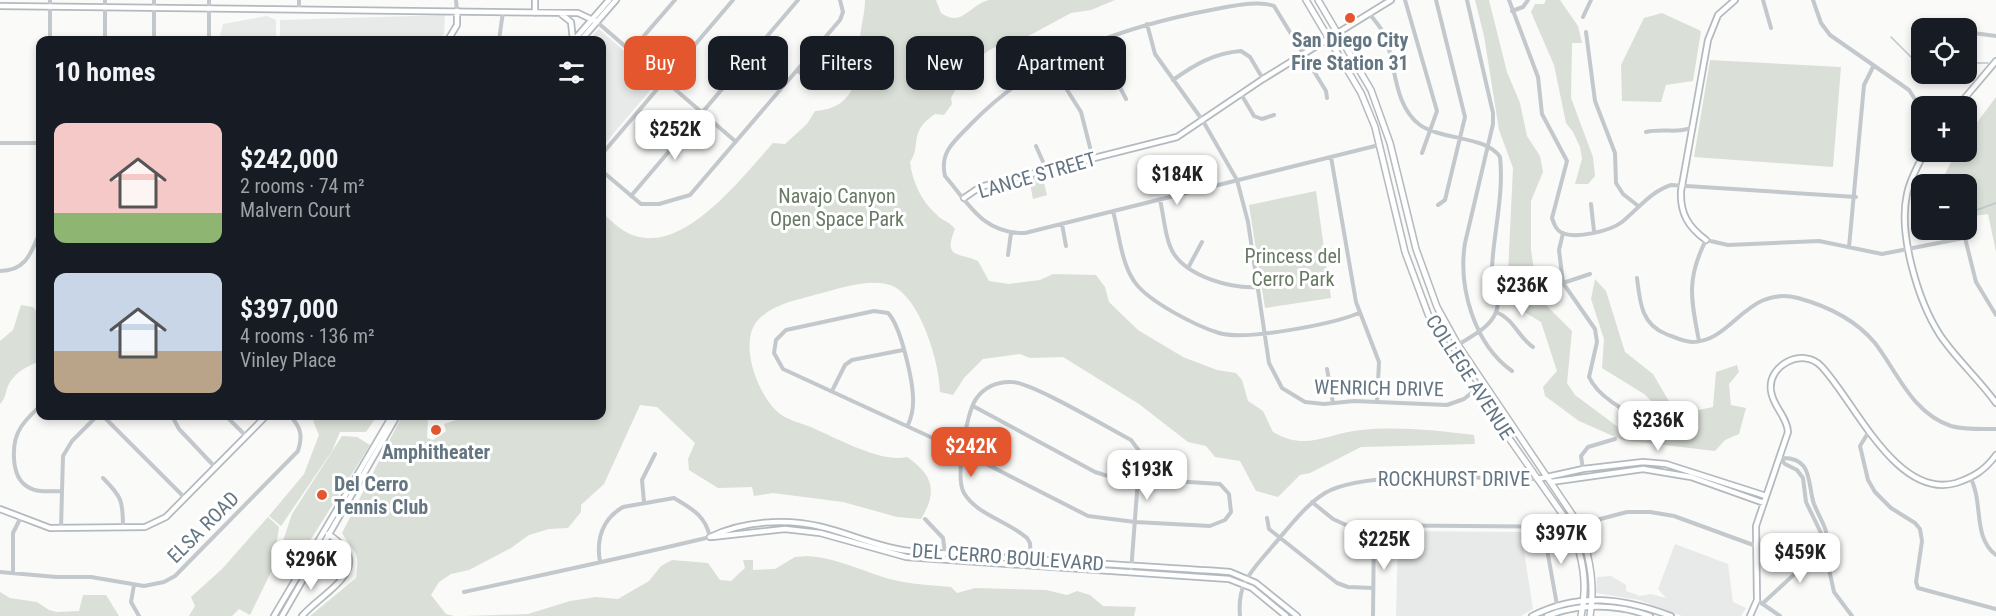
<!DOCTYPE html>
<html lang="en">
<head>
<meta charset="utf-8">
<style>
	body { margin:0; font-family:"Roboto Condensed",sans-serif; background:#242831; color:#f1f3f6; height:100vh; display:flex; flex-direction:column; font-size:22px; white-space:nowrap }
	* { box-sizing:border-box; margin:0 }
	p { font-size:20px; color:#9ea1a6 }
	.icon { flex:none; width:33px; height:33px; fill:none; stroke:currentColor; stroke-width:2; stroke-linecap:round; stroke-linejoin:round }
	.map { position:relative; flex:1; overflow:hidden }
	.details { position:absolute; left:36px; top:36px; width:570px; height:384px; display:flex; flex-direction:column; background:#171b24; border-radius:12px; box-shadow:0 3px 9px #0003 }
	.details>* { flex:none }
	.hud { position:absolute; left:624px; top:36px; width:570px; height:54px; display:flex; gap:12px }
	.controls { position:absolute; left:1911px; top:18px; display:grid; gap:12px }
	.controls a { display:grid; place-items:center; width:66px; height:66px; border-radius:12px; background:#171b24; box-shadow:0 3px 9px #0003; font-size:30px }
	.price { position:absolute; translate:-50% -51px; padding:0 14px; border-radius:12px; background:#fff; color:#222; font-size:20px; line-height:39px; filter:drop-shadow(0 2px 3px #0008) }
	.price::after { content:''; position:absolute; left:50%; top:36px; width:18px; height:14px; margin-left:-9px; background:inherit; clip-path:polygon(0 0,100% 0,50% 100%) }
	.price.on { background:#e4572e; color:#fff }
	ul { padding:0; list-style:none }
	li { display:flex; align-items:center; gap:18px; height:150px; padding:0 18px }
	li span { display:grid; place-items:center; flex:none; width:168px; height:120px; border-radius:12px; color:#555 }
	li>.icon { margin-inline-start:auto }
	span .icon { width:72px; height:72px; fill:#fffc; stroke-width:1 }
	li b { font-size:26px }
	h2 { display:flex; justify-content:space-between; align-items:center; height:72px; padding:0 18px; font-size:26px }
	.pill { padding:0 21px; border-radius:12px; background:#171b24; box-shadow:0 3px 9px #0003; font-size:21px; line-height:54px }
	.pill.on { background:#e4572e; color:#fff }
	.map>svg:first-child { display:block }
	.built { fill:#e8e9e9 }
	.green { fill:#dadfd7 }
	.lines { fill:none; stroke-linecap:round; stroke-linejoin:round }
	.stream { stroke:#bbc7cb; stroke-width:1.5 }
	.secondary-casing { stroke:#b3babf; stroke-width:8 }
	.primary-casing { stroke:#b5babe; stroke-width:8 }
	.street { stroke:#c3c8cc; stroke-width:4 }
	.secondary { stroke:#fff; stroke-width:4.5 }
	.primary { stroke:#fff; stroke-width:5 }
	.poi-dot { fill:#e4572e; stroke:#fff; stroke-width:2 }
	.labels { text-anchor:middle; stroke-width:6; stroke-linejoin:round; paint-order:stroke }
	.poi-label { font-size:20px; font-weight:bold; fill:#657683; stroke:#fff }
	.street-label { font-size:20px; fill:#657683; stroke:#fff }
	.park-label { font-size:20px; fill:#687a64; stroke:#fff }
</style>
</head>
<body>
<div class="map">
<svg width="1996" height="616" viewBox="0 0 1996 616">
	<rect width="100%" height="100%" fill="#fafaf8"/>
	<path class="built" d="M445,15l-1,19 -5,6h-159v-20z
		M267,16l9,4v20h-57l4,-16z
		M599,29l59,52 -56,66v-107h-13z
		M1398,531l123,1 12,77 -12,7h-125z
		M1675,544l53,20 5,38 13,6 -5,8h-59l-43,-16 -43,-7 1,-16 14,-1 15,9v6l14,5 11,-2 15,4 -8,-9z"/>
	<path class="green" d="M865,0h71l5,13c21,15 28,-8 48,-13h126l-24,10 -20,3 -59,32c-27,-5 -51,34 -61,53l1,6 -8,11 -9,-1c-28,19 -13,32 -25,48 2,19 12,40 26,52 6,7 13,7 19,15 -12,30 3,23 23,32l11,20 20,3 31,-4 13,-6 43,1 9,12 4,15 29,28 45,27 34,13 19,3 6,7 6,21 15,10 10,21c34,20 54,1 89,-2 34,-4 78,1 112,5l1,9 -114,3 -51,26 -10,2 -22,22 -22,-6 -16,-30 -25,-4 -9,-11 -18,-4 -49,-38 -76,-47 -33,1 -10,-4 -37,5 -19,19 -11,17 -13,-3c0,-28 -20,-97 -50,-107 -20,-7 -53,4 -72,9 -20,6 -43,9 -59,25 -23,22 0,82 24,97 7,4 17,7 25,10 25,10 74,38 99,31 26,18 31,34 14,62l-24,-2 -54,-15 -70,-9 -19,3 -2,-9 -34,1 -29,-18 -1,-11 7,-16 -38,-36 -17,-2 -36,79 -23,21v7l-13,16 -19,1 -20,6 -18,13 -42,22 -18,4 -12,8 -8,13 15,19 8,2h-144l46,-38c4,-29 -1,-23 -14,-45l60,-117h36l-10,3 -1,19 6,2 13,-9 -2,-7 24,-8h134v-204c10,10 22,22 37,25 50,11 104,-61 134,-94l12,1 22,-20 8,-13c44,-3 43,-38 45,-73 1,-13 5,-25 5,-38z
		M1475,0h14l18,72 13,31 7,33 13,20 3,16 -12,29v48l4,30 7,22 30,30 -5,52 8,12 51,38 24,-1 12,-13 6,-2 -24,-23 -42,-26 2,-29 -13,-40 4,-20 11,12 19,61 28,22 17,29 14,10 29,-6 3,-35 21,-7 2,7 -10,12 2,21 15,3 -7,26 -14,6 -10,11 -93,-11 -43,-19 -34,-25 -2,-9 14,-16 -16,-49 -20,-12 -14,-15 6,-127 -14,-38 -15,-94z
		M1546,0h14l18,26 4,17h-10l-1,55 22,59 2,19 -7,8h-13l7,-25 -2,-12 -7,-15 -7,-9 -12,-58 -23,-53 4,-8h9z
		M1662,13l39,18 -8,50 -27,4 -5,17 -39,-1 -1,-36 23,-47z
		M1710,60l131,7 -8,100 -139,-10z
		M1996,97v155l-8,-38 -21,3 -1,-33h-26l16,-32h10l1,-16z
		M1042,175l5,20 -14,4 -4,-21z
		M1316,191l15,107 -66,10 -16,-103z
		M21,305l12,2 7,9v45c-12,5 -26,11 -32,25 -3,7 -2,12 -8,18v-63l13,-11z
		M321,416h56l-11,16h-26l-8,19 -51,75 -12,-10 35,-42 15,-39 -6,-14z
		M342,436l15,1 13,8 -77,123 -16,-9 15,-45z
		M268,517l11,10 -6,41 -23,47 -11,-6 -7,7h-43l6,-10 -4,-9 31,-28z
		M807,556c27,2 49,12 73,20 22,8 48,9 71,11l6,6 18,-5 71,2 21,5 10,-4 13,4 13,11 33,1 -2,9h-669l63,-2 42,-13 26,-4 22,2 31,-18 12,-15 11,-6 36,3 12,17 11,1 14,-13 -2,-8h10v10l22,-1 20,-12z
		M0,592l10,6 27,4 12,8 8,2 22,-1 4,-16h23l13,21h-119z"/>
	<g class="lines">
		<path class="stream" d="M1891,37l21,21 10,1
			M1966,63h22
			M1966,214l30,-11"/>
		<g class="secondary-casing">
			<path id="secondary" d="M535,0v13
				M0,6l578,7 19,9
				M561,14l10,8 2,18
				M448,40l9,-15v-14
				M574,40l35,-40
				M581,40l35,-40
				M1958,106l38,-45
				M1925,152c-7,13 -15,27 -18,42 -9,40 11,107 33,141 16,24 39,44 56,68
				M964,198l16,-11 197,-50 86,-58 128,-79
				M1706,240c-18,-13 -26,-27 -25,-49l27,-151 10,-25 17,-15
				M1538,479l45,-10 60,-7 23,2 100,32
				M1551,482l92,-13 48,8 73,26
				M0,509l50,19 95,-1 21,-10 100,-101
				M710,537c33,-16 76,-19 112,-10 29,7 58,21 88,24 106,8 213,14 320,21l26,11 41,33
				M712,537l73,-8 35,4 86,24 323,22 23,9 34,28
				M274,616l118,-200
				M282,616l115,-200
				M302,616c23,-26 77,-49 26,-82
				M1532,616c47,-24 91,-18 139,0
				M1547,616c33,-13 70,-12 103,0
				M1750,616l7,-16 -1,-74 32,-94c-1,-16 -15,-25 -17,-41 -4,-26 32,-44 50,-25 33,34 75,134 135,117 18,-6 29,-13 40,-28"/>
		</g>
		<g class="primary-casing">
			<path id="primary" d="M1306,0l55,93 14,34 30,125 23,62 20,37 117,167c17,31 24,63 16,98
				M1318,0l53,90 19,53 26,106 21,58 21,38 116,172c15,32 22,64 16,99"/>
		</g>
		<path class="street" d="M456,0l1,11
			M1405,0l32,111 -15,42
			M1436,0l29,117 -20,83 -7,5
			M1467,0l26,113v11l-28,119c-7,44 9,101 47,128
			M1509,0l29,77 4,37 25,47 -15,57c2,6 4,12 10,15 15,6 48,-2 60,-11 17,-14 28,-30 49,-37l185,12
			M1763,0l8,28
			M1813,0l8,23 9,12 79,55 13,20
			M299,9v-9
			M1512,11l11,-4 5,-7
			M1369,13c5,7 13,15 16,23 11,28 8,69 35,89 21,15 67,11 80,32 4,37 -6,73 -8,110 -1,15 10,30 4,45 -6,16 -25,24 -38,33
			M1583,17l8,-17
			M597,22l138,119
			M1921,23l12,5
			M1147,24l8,30 48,67 34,59 11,42 21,141 13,25 23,14 19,2 30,-3 93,4 17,-6 11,-9
			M1586,32l9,69 20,52 1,30 7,11 14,11
			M1966,32l30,4
			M50,40v-40
			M105,40v-40
			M154,40v-40
			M209,40v-40
			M499,40l4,-28
			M1096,41l30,58
			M630,52l45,-52
			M1050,63l31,49 12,47
			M797,70l19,16 7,1
			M1173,80c21,-15 41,-27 68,-29l9,6 13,22
			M1241,94l13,22 8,3 12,-4
			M1327,98l-1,-7 -52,-85c-15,-6 -41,0 -58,3 -91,17 -178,46 -244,114 -16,17 -33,28 -27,53 24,28 38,58 80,57l354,-88
			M1646,132c17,-4 33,2 47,-5
			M0,143h40
			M1036,146l11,25
			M602,154l131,-154
			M1331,157l25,145 23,60 -2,40
			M602,171l39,33h18l31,-9 150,-175 3,-8 -3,-12
			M631,196l167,-196
			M1160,200c4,16 5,40 14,54 15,23 58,35 84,33
			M1591,204l3,27
			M1113,211c6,22 8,51 21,70 13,20 62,45 85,52 27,8 114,-9 140,-20
			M1062,224l4,22
			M1963,230l13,52 20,33
			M1563,233l-4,17 4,33 32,46 2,13 -8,35c8,18 36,36 55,41
			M1849,247l15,-162 9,-18
			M1008,255l3,-22
			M1188,268l14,-26
			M0,271c26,0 31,-18 40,-39
			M1637,278c3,24 4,46 29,56 8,3 18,8 26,8 41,0 54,-57 106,-44 29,8 57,21 77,45 23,30 37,70 76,83 14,4 30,3 45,3
			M1563,283l27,-9
			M1496,312c18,7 22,25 37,35
			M1699,341c-8,-41 -13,-62 7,-101l22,5 91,-4 63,13 82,-16
			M1327,369l6,34
			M832,391l13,-26 7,-5 51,-10
			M40,406c-6,6 -14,13 -19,21 -10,15 -11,50 7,60 9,6 23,4 33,4
			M103,416l82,82
			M172,416l7,13 36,38
			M226,416l20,20
			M908,425c3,-7 5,-14 5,-22 1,-19 -12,-77 -25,-90l-14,-2 -88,19 -10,10 -2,13 9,16 180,83 125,64 47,6 75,4 15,-6 6,-8 -2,-18 -9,-10 -109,-7 -16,-5 -122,-66
			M1868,433l-8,13 8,34 7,12 16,16 24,15 5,6 2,12 -6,41 2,6 78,21
			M1780,458l5,6 12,6 6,8 3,24 15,31 13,59 18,24
			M1583,469l-2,-13 7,-9 27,-8
			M1970,477c14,25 2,60 26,78
			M103,478c19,19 20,23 20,50
			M644,502l-2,-22 13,-26
			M1312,502l21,17 13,6 224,2 57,-15h23l24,4 82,30
			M1267,518l2,11 68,54 11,4 25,1
			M925,519l18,19 3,22
			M1543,527l14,78
			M61,528l2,-72 9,-15 25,-25
			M1031,559l-1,-16 -3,-5c-19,-17 -50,-23 -63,-45 -9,-15 2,-80 12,-94 8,-12 22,-18 36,-17 21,1 96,46 119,58l9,12 -9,120
			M0,572l56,5h35l53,9 20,-4 11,-6 123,-125c5,-15 3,-24 -8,-35
			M13,572v-39l8,-16
			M134,585l-3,17 8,14
			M464,592c82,-18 164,-35 246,-55 -5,-22 -18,-28 -36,-39l-51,9c-21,12 -27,33 -23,55
			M1757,600l23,16
			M1762,604l66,-61c-1,-16 -8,-24 -14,-39 -7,-20 0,-48 -34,-46
			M1240,616c-3,-33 11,-44 31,-68 16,-18 33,-42 54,-55 40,-24 162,-14 213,-14
			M1373,616l1,-91"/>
		<use href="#secondary" class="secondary"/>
		<use href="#primary" class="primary"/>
	</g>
	<g class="poi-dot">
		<circle cx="1350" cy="18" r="6"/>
		<circle cx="436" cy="430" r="6"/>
		<circle cx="322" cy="495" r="6"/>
	</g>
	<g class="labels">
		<g class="poi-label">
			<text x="1350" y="47">San Diego City<tspan x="1350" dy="23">Fire Station 31</tspan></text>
			<text x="436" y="459">Amphitheater</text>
			<text x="334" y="491" text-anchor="start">Del Cerro<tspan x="334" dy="23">Tennis Club</tspan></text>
		</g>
		<g class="street-label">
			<text transform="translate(1037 175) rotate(-16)" y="7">LANCE STREET</text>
			<text transform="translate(1470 377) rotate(57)" y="7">COLLEGE AVENUE</text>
			<text transform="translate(1379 388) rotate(1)" y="7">WENRICH DRIVE</text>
			<text x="1454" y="486">ROCKHURST DRIVE</text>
			<text transform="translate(203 527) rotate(-45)" y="7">ELSA ROAD</text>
			<text transform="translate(1008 557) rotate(4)" y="7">DEL CERRO BOULEVARD</text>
		</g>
		<g class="park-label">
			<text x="837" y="203">Navajo Canyon<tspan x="837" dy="23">Open Space Park</tspan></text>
			<text x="1293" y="263">Princess del<tspan x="1293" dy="23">Cerro Park</tspan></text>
		</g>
	</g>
</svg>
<div class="controls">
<a><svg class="icon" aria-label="locate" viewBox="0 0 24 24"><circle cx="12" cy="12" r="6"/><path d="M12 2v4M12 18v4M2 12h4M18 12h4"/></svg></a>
<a>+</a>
<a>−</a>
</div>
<b class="price" style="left:675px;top:161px">$252K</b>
<b class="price" style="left:1177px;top:206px">$184K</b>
<b class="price" style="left:1522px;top:317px">$236K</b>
<b class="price" style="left:1658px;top:452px">$236K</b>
<b class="price on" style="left:971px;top:478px">$242K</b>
<b class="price" style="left:1147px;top:501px">$193K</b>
<b class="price" style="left:1561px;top:565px">$397K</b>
<b class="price" style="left:1384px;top:571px">$225K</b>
<b class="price" style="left:1800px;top:584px">$459K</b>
<b class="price" style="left:311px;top:591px">$296K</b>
<div class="hud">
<a class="pill on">Buy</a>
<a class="pill">Rent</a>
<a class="pill">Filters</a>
<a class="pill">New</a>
<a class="pill">Apartment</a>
</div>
<section class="details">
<h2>10 homes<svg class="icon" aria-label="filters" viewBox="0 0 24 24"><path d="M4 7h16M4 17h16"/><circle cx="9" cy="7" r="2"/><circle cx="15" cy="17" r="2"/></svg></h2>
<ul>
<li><span style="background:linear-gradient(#f6c9c9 75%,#8fb573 0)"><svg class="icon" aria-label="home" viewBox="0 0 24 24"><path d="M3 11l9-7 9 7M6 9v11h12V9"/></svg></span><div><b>$242,000</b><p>2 rooms · 74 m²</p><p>Malvern Court</p></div></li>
<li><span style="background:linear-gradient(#c9d6e8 65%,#b9a48a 0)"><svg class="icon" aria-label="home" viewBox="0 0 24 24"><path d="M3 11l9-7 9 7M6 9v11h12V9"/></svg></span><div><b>$397,000</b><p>4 rooms · 136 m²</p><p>Vinley Place</p></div></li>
</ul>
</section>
</div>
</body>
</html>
